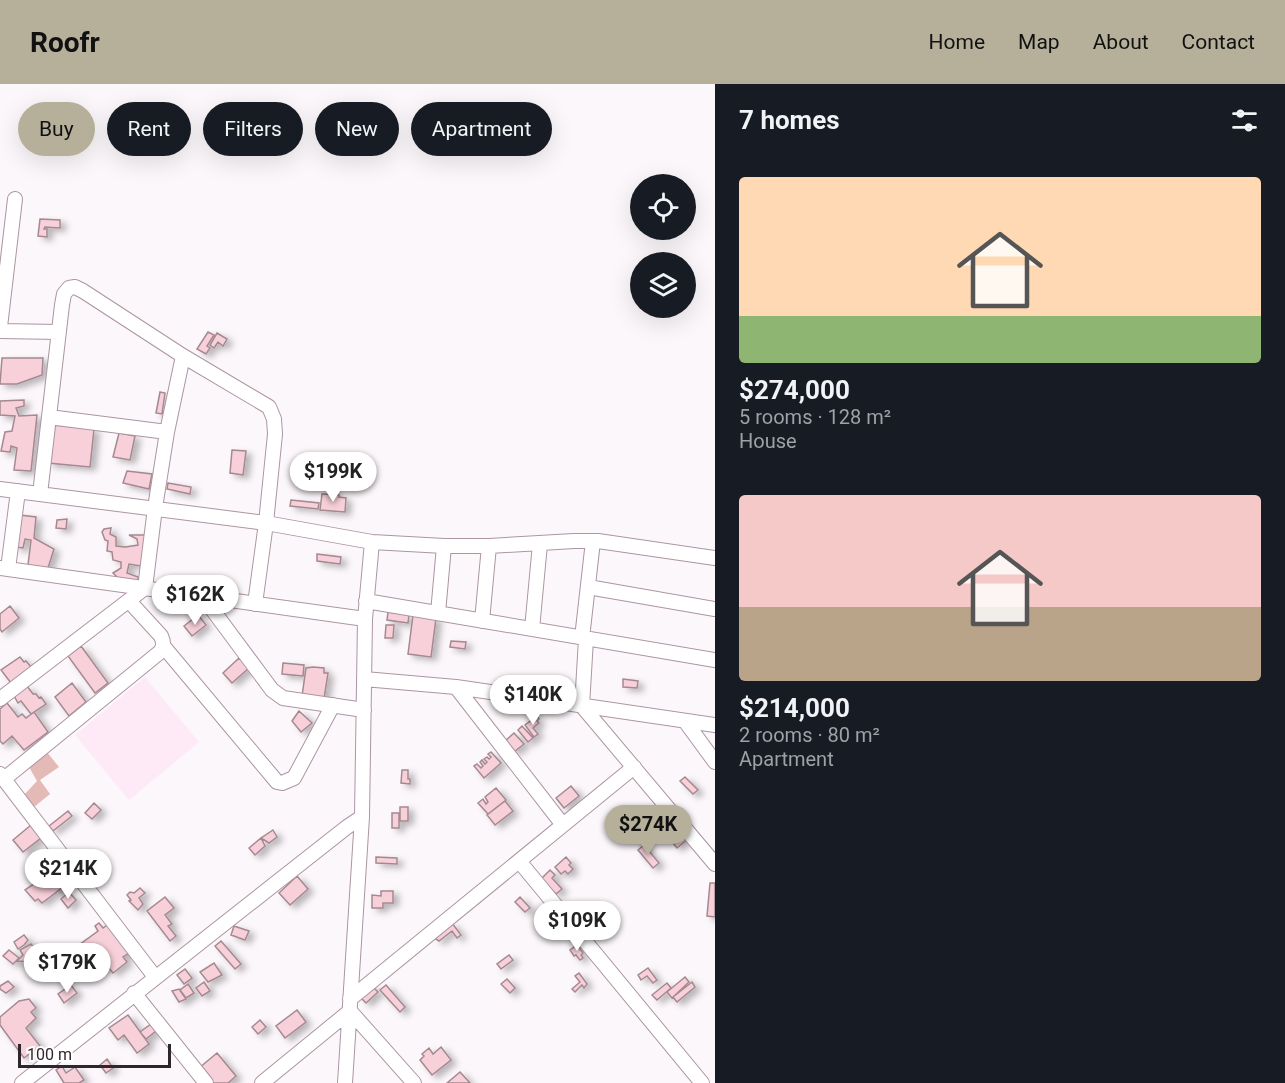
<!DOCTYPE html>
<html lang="en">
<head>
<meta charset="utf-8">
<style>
	body { margin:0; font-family:Roboto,sans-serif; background:#20242c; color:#f1f3f6; height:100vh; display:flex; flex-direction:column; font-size:22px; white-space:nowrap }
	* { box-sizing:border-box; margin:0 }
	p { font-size:20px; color:#9ea1a6 }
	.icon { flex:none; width:33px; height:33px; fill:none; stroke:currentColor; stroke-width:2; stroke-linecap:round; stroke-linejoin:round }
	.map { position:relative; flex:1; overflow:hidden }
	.sheet { display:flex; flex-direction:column; background:#171b24; width:570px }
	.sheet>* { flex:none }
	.guide { position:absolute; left:18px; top:18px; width:570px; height:54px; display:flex; gap:12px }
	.buttons { position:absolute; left:630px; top:90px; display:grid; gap:12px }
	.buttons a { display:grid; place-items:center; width:66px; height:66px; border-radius:50%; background:#171b24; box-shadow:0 6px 24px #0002; font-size:30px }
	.scale { position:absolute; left:18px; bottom:15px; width:153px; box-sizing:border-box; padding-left:6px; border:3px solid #2f252c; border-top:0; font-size:16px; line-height:21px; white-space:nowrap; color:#2f252c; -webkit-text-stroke:4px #fff; paint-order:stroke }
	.price { position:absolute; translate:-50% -51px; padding:0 14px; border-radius:21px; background:#fff; color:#222; font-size:20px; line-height:39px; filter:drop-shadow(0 2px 3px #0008) }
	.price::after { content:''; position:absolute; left:50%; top:36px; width:18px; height:14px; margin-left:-9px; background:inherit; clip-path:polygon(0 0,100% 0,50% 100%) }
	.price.current { background:#b6b09b; color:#111 }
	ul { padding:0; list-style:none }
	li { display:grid; align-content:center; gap:12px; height:318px; padding:0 24px }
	li span { display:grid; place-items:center; height:186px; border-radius:6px; color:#555 }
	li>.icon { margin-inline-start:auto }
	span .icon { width:108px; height:108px; fill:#fffc; stroke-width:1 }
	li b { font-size:26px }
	h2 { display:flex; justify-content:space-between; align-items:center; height:72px; padding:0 24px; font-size:26px }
	.chip { padding:0 21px; border-radius:27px; background:#171b24; box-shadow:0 6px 24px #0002; font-size:21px; line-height:54px }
	.chip.current { background:#b6b09b; color:#111 }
	header { display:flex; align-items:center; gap:36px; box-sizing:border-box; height:84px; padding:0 30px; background:#b6b09b; color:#111 }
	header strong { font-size:28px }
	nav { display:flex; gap:33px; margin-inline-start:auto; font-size:21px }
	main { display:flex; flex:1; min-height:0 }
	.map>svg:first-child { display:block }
	.built { fill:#feeaf7 }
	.green { fill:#e4bab6 }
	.building { fill:#f7d0da; stroke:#a58990; stroke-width:1.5; filter:url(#shadow) }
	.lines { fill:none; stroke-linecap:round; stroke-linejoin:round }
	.minor-casing { stroke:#ac95a4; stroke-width:16 }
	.minor { stroke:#fff; stroke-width:14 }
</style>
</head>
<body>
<header>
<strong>Roofr</strong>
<nav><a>Home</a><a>Map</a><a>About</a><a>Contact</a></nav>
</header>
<main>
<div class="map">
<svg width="715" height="999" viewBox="0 0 715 999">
	<defs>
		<filter id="shadow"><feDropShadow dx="5.5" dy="3.5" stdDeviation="3" flood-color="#0004"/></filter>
	</defs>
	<rect width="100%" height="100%" fill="#fcf7fb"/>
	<path class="built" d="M145,593l54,65 -70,58 -54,-65z"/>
	<path class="green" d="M46,667l13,16 -19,13 10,14 -16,13 -11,-11 14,-15 -8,-14z"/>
	<path class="building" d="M40,135l20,1v8l-15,-1 -1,2h3v8l-9,-1z
		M208,248l6,3 -7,11 3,2 -4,6 -9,-5z
		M217,249l10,6 -4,7 -5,-4 -4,6 -4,-3z
		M2,274h41l-1,17 -25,9h-17z
		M160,308l5,1 -3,21 -6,-1z
		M24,316v6l-8,2 3,8 18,-1 -6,56 -17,-1 3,-22 -6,-2 -1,6 -9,-1 4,-19 7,-1 3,-15 -15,-1v-14z
		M55,341l39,4 -4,38 -42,-4z
		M119,349l16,3 -5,24 -17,-3z
		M232,366l14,1 -3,24 -13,-2z
		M127,387l25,3 -3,15 -26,-6z
		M168,399l23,4 -1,7 -23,-5z
		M322,410l17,1v2l7,1 -1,14 -25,-2z
		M291,416l28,3 -1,6 -28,-3z
		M20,431l16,2 -2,21 20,11 -6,19 -20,-3 3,-25 -6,-1 -2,9 -8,-1z
		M67,435l-1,10 -10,-1 1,-8z
		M111,444l-1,6 6,3v9l9,1 13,-2 -1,-6 -8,-4h17l-5,31 -12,-2 -2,9 11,4v5l-20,-4 -5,-5 8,-5v-6l-8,-2 -1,-8 -5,-1 1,-10 -3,-1 -3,-8 2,-3z
		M317,470l24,3 -1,7 -23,-3z
		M10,522l9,12 -17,14 -2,-3v-15z
		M388,528l21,3 -1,8 -21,-3z
		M198,531l8,10 -14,11 -8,-10z
		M413,531l23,3 -5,39 -23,-3z
		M386,541h8l-1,13h-8z
		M451,557l15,1 -1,7 -15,-2z
		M81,562l27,37 -13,10 -27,-37z
		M20,573l4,5 2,-1 6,7 -21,15 -10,-13z
		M239,574l10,10 -17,15 -9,-10z
		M283,579l21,2 -1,11 -21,-2z
		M313,583l11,1v5h4l-5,32 -21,-9 4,-28z
		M623,595l15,2 -1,7 -14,-1z
		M72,599l14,19 -17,14 -14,-19z
		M27,602l6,8h3l3,4 2,-1 5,7 -15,10 -10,-13 -3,2 -4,-7z
		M7,619l11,14 4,-3 4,4 8,-6 14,20 -24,18 -12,-14 -9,8 -3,-3v-32z
		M299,627l13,12 -11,9 -9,-11z
		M537,632l2,3 -2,2 2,2 -6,5 5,6 -4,3 -9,-12z
		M522,642l11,12 -5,4 -10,-12z
		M514,649l10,11 -10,8 -10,-10z
		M491,668l10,11 -17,15 -10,-12 3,-2 4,4 2,-2 -3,-4 2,-2 3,4 2,-2 -3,-3 3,-2 2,2 2,-2 -3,-3z
		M402,686h6v9h2v5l-9,-1z
		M685,693l13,13 -5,4 -13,-13z
		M571,702l8,10 -15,12 -8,-10z
		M496,704l10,12 -18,14 -10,-11 5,-4 3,5 2,-2 -3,-5z
		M505,717l8,10 -18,14 -8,-10z
		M94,719l7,7 -9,9 -7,-6z
		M400,723h8v14h-8z
		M68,727l4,5 -19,15 -4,-5z
		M392,729h7v15h-7z
		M31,741l10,13 -18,14 -10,-12z
		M273,746l4,7 -8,6 -8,-5z
		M684,749l5,5 -12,10 -5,-6z
		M261,754l4,8 -10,9 -6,-7z
		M644,761l15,18 -6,5 -15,-18z
		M376,773l21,1v6l-21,-1z
		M566,773l5,6 -2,2 4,4 -5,5 -3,-3 -4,3 -6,-7z
		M46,781l17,22 -21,16 -4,-4 -3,2 -10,-11 13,-9 -5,-6z
		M550,786l5,5 -3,3 10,11 -6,5 -15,-15z
		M297,792l11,13 -18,16 -11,-12z
		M710,799h5v34l-8,-1z
		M140,804l5,5 -6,5 4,6 -5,6 -9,-9 2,-1 -4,-5 3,-3 4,1z
		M381,807h12v12h-10v5h-11v-13l9,1z
		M69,808l7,8 -8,8 -7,-9z
		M165,813l9,11 -9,7 7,9 -4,2 8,10 -6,5 -23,-30z
		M520,813l10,11 -5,4 -10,-10z
		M99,839l4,5 7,-5 22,28 -9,6 4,5 -14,11 -6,-7 -5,4 -9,-12 -2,2 -12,-15 19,-14 -3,-5z
		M452,839l9,12 -4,3 -5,-7 -13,10 -5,-3z
		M234,842l15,5 -4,9 -14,-5z
		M24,851l4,5 -4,5 -6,4 -4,-7z
		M221,857l20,23 -6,5 -20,-23z
		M31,860l4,5 -9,7 5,6 -14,-1 6,-6 -3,-5z
		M577,861l6,8 -2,2 2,3 -3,2 -4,-5 -2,1 -4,-6z
		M9,866l10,8 -6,6 -10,-8z
		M509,871l4,5 -12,9 -4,-5z
		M214,879l8,12 -14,7 -8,-10z
		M648,884l9,12 -4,3 -6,-7 -6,4 -3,-5z
		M185,885l7,9 -8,6 -7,-9z
		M579,889l8,11 -3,4 -2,-3 -7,7 -3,-3 8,-7 -5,-6z
		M685,893l4,5 -17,16 -5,-6z
		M507,895l8,9 -5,5 -9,-9z
		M8,897l6,6 -8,6 -6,-4v-3z
		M204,898l6,9 -8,5 -6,-8z
		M692,898l3,5 -18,15 -4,-5z
		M667,899l4,5 -14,12 -5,-5z
		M188,900l6,9 -8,5 -6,-8z
		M71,901l6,8 -13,10 -6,-9z
		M371,901l7,7 -12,11 -6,-6z
		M386,901l19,22 -5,5 -20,-22z
		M179,905l7,10 -7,3 -7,-11z
		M29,915l7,9 -5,4 5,6 -10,10 14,18 -16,12 -24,-33v-8l19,-16z
		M297,926l9,12 -21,16 -9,-12z
		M128,931l21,29 -12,9 -13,-18 -6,5 -9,-12z
		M260,936l6,7 -8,7 -6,-7z
		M151,940l5,7 -10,8 -6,-7z
		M441,963l10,13 -19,15 -12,-15 4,-4 -2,-2 7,-6 4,6z
		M217,969l19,23 -8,7h-16l-13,-15z
		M107,975l6,9 -7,5 -6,-8z
		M62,982l4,7 9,-6 9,13 -5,3h-15l-8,-13z
		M460,988l10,11h-23z"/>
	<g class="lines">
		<g class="minor-casing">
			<path id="minor" d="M0,243l15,-128
				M0,247l59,1
				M49,333l118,15
				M0,405l266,34 106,19 72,4h45l85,-5h24l117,17
				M40,410l22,-189 2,-11 5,-6 6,-1 8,4 100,65 86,51 5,12 1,15 -9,89 -11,81
				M0,484l365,51
				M8,485l10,-78
				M588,503l127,22
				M203,513l69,93 11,8 81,12
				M366,517l349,59
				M438,529l6,-67
				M482,537l7,-75
				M532,545l8,-85
				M582,554l11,-97
				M586,555l-4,67 133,158
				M164,563l113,135 5,1 12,-5 39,-73
				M364,595l92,8 259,38
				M456,603l107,138
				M0,615l145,-111 10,-80 12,-76 16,-76
				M685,637l30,41
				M0,690l155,203
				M4,695l156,-127c4,-6 4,-9 1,-16l-32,-35
				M519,777l183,222
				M134,909l72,90
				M350,915l284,-232
				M22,999l325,-256 15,-10
				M262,999l88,-72 64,72
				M345,999l17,-266 3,-198 7,-77"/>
		</g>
		<use href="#minor" class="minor"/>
	</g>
</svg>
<div class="buttons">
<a><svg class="icon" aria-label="locate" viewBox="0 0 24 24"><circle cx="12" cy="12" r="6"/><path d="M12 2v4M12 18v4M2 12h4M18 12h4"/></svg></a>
<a><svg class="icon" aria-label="layers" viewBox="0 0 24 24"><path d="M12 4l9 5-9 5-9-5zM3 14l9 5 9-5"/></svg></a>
</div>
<div class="scale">100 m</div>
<b class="price" style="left:333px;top:419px">$199K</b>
<b class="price" style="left:195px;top:542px">$162K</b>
<b class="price" style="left:533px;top:642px">$140K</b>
<b class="price current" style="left:648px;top:772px">$274K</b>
<b class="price" style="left:68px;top:816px">$214K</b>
<b class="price" style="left:577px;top:868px">$109K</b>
<b class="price" style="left:67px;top:910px">$179K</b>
<div class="guide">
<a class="chip current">Buy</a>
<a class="chip">Rent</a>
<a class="chip">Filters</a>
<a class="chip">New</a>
<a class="chip">Apartment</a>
</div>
</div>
<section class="sheet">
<h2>7 homes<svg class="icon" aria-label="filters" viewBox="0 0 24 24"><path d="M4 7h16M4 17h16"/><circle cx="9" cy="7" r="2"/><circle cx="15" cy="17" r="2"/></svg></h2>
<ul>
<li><span style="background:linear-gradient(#ffd9b3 75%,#8fb573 0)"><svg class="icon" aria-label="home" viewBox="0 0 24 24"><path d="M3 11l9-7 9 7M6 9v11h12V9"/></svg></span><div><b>$274,000</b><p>5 rooms · 128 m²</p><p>House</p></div></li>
<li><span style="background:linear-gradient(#f6c9c9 60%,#b9a48a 0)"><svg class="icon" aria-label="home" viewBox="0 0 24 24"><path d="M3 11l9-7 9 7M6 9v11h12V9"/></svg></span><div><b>$214,000</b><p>2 rooms · 80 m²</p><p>Apartment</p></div></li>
</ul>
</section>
</main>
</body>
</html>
